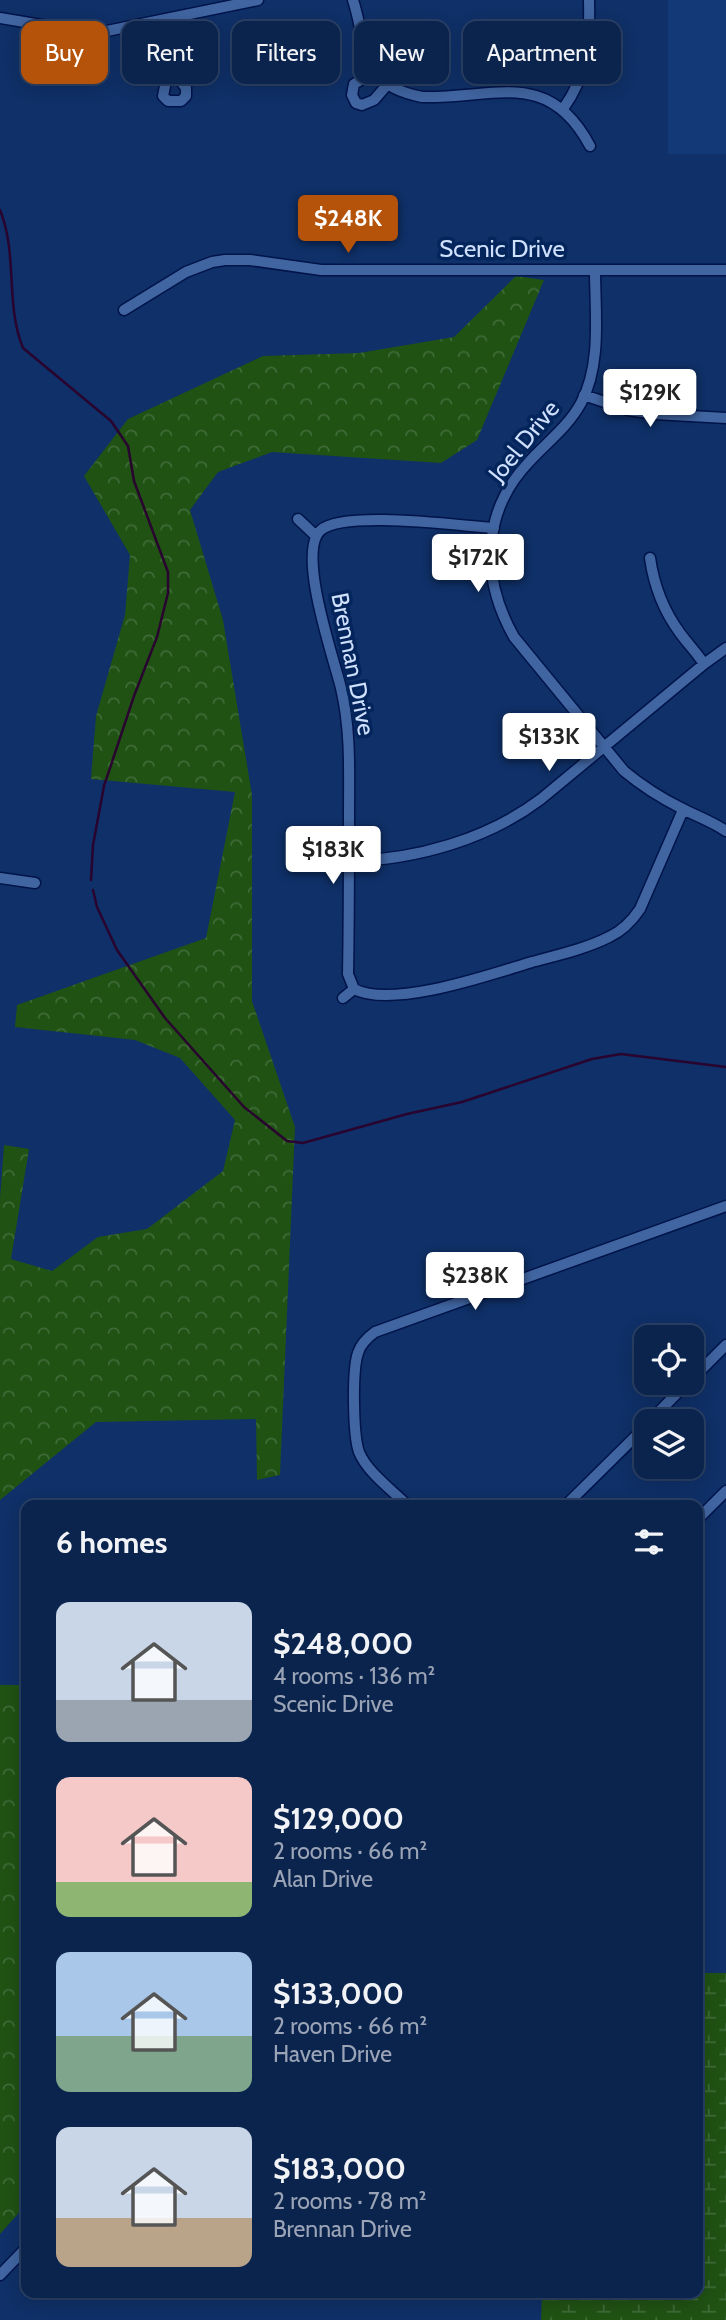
<!DOCTYPE html>
<html lang="en">
<head>
<meta charset="utf-8">
<style>
	body { margin:0; font-family:Cabin,sans-serif; background:#142c55; color:#f1f3f6; height:100vh; display:flex; flex-direction:column; font-size:26px; white-space:nowrap }
	* { box-sizing:border-box; margin:0 }
	p { font-size:23px; color:#9aa4b6 }
	.icon { flex:none; width:38px; height:38px; fill:none; stroke:currentColor; stroke-width:2; stroke-linecap:round; stroke-linejoin:round }
	.map { position:relative; flex:1; overflow:hidden }
	.details { position:absolute; left:21px; top:1500px; width:682px; height:798px; display:flex; flex-direction:column; background:#0b244e; border-radius:14px; box-shadow:0 4px 18px #0003,0 0 0 2px #2b4166 }
	.details>* { flex:none }
	.hud { position:absolute; left:21px; top:21px; width:684px; height:63px; display:flex; gap:14px }
	.tools { position:absolute; left:634px; top:1325px; display:grid; gap:14px }
	.tools a { display:grid; place-items:center; width:70px; height:70px; border-radius:14px; background:#0b244e; box-shadow:0 4px 18px #0003,0 0 0 2px #2b4166; font-size:35px }
	.price { position:absolute; translate:-50% -60px; padding:0 16px; border-radius:7px; background:#fff; color:#222; font-size:23px; line-height:46px; filter:drop-shadow(0 2px 4px #0008) }
	.price::after { content:''; position:absolute; left:50%; top:42px; width:21px; height:16px; margin-left:-10px; background:inherit; clip-path:polygon(0 0,100% 0,50% 100%) }
	.price.current { background:#b45309; color:#fff }
	ul { padding:0; list-style:none }
	li { display:flex; align-items:center; gap:21px; height:175px; padding:0 35px }
	li span { display:grid; place-items:center; flex:none; width:196px; height:140px; border-radius:14px; color:#555 }
	li>.icon { margin-inline-start:auto }
	span .icon { width:84px; height:84px; fill:#fffc; stroke-width:1 }
	li b { font-size:30px }
	h2 { display:flex; justify-content:space-between; align-items:center; height:84px; padding:0 35px; font-size:30px }
	.pill { padding:0 24px; border-radius:14px; background:#0b244e; box-shadow:0 4px 18px #0003,0 0 0 2px #2b4166; font-size:24px; line-height:63px }
	.pill.current { background:#b45309; color:#fff }
	.map>svg:first-child { display:block }
	.built { fill:#143977 }
	.forest { fill:url(#forest-crowns) }
	.wetland { fill:url(#wetland-marsh) }
	.lines { fill:none; stroke-linecap:round; stroke-linejoin:round }
	.stream { stroke:#28042f; stroke-width:2.5 }
	.minor-casing { stroke:#00144a; stroke-width:13 }
	.minor { stroke:#4165a1; stroke-width:10 }
	.labels { text-anchor:middle; stroke-width:7; stroke-linejoin:round; paint-order:stroke }
	.street-label { font-size:24px; fill:#cfe0fc; stroke:#04255c }
</style>
</head>
<body>
<div class="map">
<svg width="726" height="2320" viewBox="0 0 726 2320">
	<defs>
		<pattern id="forest-crowns" width="20" height="18" patternUnits="userSpaceOnUse" patternTransform="scale(1.75)"><rect width="20" height="18" fill="#205214"/><path d="M2 6a3 3 0 1 1 6 0M12 15a3 3 0 1 1 6 0" fill="none" stroke="#3f6b37"/></pattern>
		<pattern id="wetland-marsh" width="20" height="14" patternUnits="userSpaceOnUse" patternTransform="scale(1.75)"><rect width="20" height="14" fill="#205214"/><path d="M1 5h8M5 5V1M11 12h8M15 12V8" fill="none" stroke="#3f6b37"/></pattern>
	</defs>
	<rect width="100%" height="100%" fill="#0f3068"/>
	<path class="built" d="M668,0h58v154h-58z"/>
	<path class="forest" d="M516,276l28,4 -67,160 -36,23 -169,-11 -54,20 -28,38 33,110 29,175v206l43,126 -15,348 -23,5 -1,-61 -160,3 -96,78v-302l4,-53 25,4 -18,110 41,12 46,-34 49,-8 76,-58 12,-51 -55,-62 -45,-18 -120,-13 2,-22 189,-67 29,-146 -144,-13 5,-63 29,-101 5,-60 -46,-79 44,-57 135,-63 96,-3 95,-16z
		M0,1685h26v345l-6,42 6,68v65l-26,29z"/>
	<path class="wetland" d="M698,1973h28v347h-185l1,-27 156,-1z"/>
	<g class="lines">
		<path class="stream" d="M0,210c18,44 5,94 23,138l88,73 17,25 6,35 34,91v21l-11,44 -23,59 -30,90 -11,59 -2,35
			M93,890l4,17 20,43 48,68 79,89 43,34 16,2 104,-29 55,-12 130,-43 29,-5 105,13"/>
		<g class="minor-casing">
			<path id="minor" d="M353,0c16,50 4,84 69,97 72,2 126,-30 168,49
				M0,18l77,13h30l151,-31
				M161,21l8,45
				M169,66l17,22v8l-5,5h-13l-5,-5z
				M373,73l-19,11 -2,11 4,8 6,2 12,-5 13,-15
				M563,109c26,-37 27,-65 26,-109
				M595,270c0,42 7,94 -14,133 -13,24 -35,40 -53,60 -47,50 -47,116 -14,174l110,134c18,15 37,27 57,37 15,8 30,13 45,23
				M124,310l62,-38 26,-10 13,-2h25l71,10h405
				M584,395l44,15 27,4 71,4
				M298,519l18,17
				M494,528c-34,-2 -149,-18 -173,2 -25,21 13,129 20,158 10,42 8,84 8,127 0,53 0,106 -1,159l6,15c39,20 138,-15 178,-27 26,-7 53,-13 77,-25 13,-6 23,-16 31,-28l43,-99
				M650,558c4,28 13,52 30,75 8,11 17,20 24,31
				M349,861c67,-1 139,-22 192,-62l163,-135 22,-16
				M0,878l35,5
				M343,998l11,-9
				M691,1380l35,-35
				M650,1421l38,-39
				M407,1505c-15,-15 -40,-33 -48,-53 -6,-17 -7,-82 -1,-99 3,-10 10,-16 17,-21l351,-126
				M566,1505l80,-79
				M698,1519l28,-28
				M0,2275l26,-27"/>
		</g>
		<use href="#minor" class="minor"/>
	</g>
	<g class="labels">
		<g class="street-label">
			<text x="502" y="257">Scenic Drive</text>
			<text transform="translate(524 441) rotate(-51)" y="8">Joel Drive</text>
			<text transform="translate(353 664) rotate(79)" y="8">Brennan Drive</text>
		</g>
	</g>
</svg>
<div class="tools">
<a><svg class="icon" aria-label="locate" viewBox="0 0 24 24"><circle cx="12" cy="12" r="6"/><path d="M12 2v4M12 18v4M2 12h4M18 12h4"/></svg></a>
<a><svg class="icon" aria-label="layers" viewBox="0 0 24 24"><path d="M12 4l9 5-9 5-9-5zM3 14l9 5 9-5"/></svg></a>
</div>
<b class="price current" style="left:348px;top:255px">$248K</b>
<b class="price" style="left:650px;top:429px">$129K</b>
<b class="price" style="left:478px;top:594px">$172K</b>
<b class="price" style="left:549px;top:773px">$133K</b>
<b class="price" style="left:333px;top:886px">$183K</b>
<b class="price" style="left:475px;top:1312px">$238K</b>
<div class="hud">
<a class="pill current">Buy</a>
<a class="pill">Rent</a>
<a class="pill">Filters</a>
<a class="pill">New</a>
<a class="pill">Apartment</a>
</div>
<section class="details">
<h2>6 homes<svg class="icon" aria-label="filters" viewBox="0 0 24 24"><path d="M4 7h16M4 17h16"/><circle cx="9" cy="7" r="2"/><circle cx="15" cy="17" r="2"/></svg></h2>
<ul>
<li><span style="background:linear-gradient(#c9d6e8 70%,#9aa5b1 0)"><svg class="icon" aria-label="home" viewBox="0 0 24 24"><path d="M3 11l9-7 9 7M6 9v11h12V9"/></svg></span><div><b>$248,000</b><p>4 rooms · 136 m²</p><p>Scenic Drive</p></div></li>
<li><span style="background:linear-gradient(#f6c9c9 75%,#8fb573 0)"><svg class="icon" aria-label="home" viewBox="0 0 24 24"><path d="M3 11l9-7 9 7M6 9v11h12V9"/></svg></span><div><b>$129,000</b><p>2 rooms · 66 m²</p><p>Alan Drive</p></div></li>
<li><span style="background:linear-gradient(#a9c7e8 60%,#7fa58c 0)"><svg class="icon" aria-label="home" viewBox="0 0 24 24"><path d="M3 11l9-7 9 7M6 9v11h12V9"/></svg></span><div><b>$133,000</b><p>2 rooms · 66 m²</p><p>Haven Drive</p></div></li>
<li><span style="background:linear-gradient(#c9d6e8 65%,#b9a48a 0)"><svg class="icon" aria-label="home" viewBox="0 0 24 24"><path d="M3 11l9-7 9 7M6 9v11h12V9"/></svg></span><div><b>$183,000</b><p>2 rooms · 78 m²</p><p>Brennan Drive</p></div></li>
</ul>
</section>
</div>
</body>
</html>
